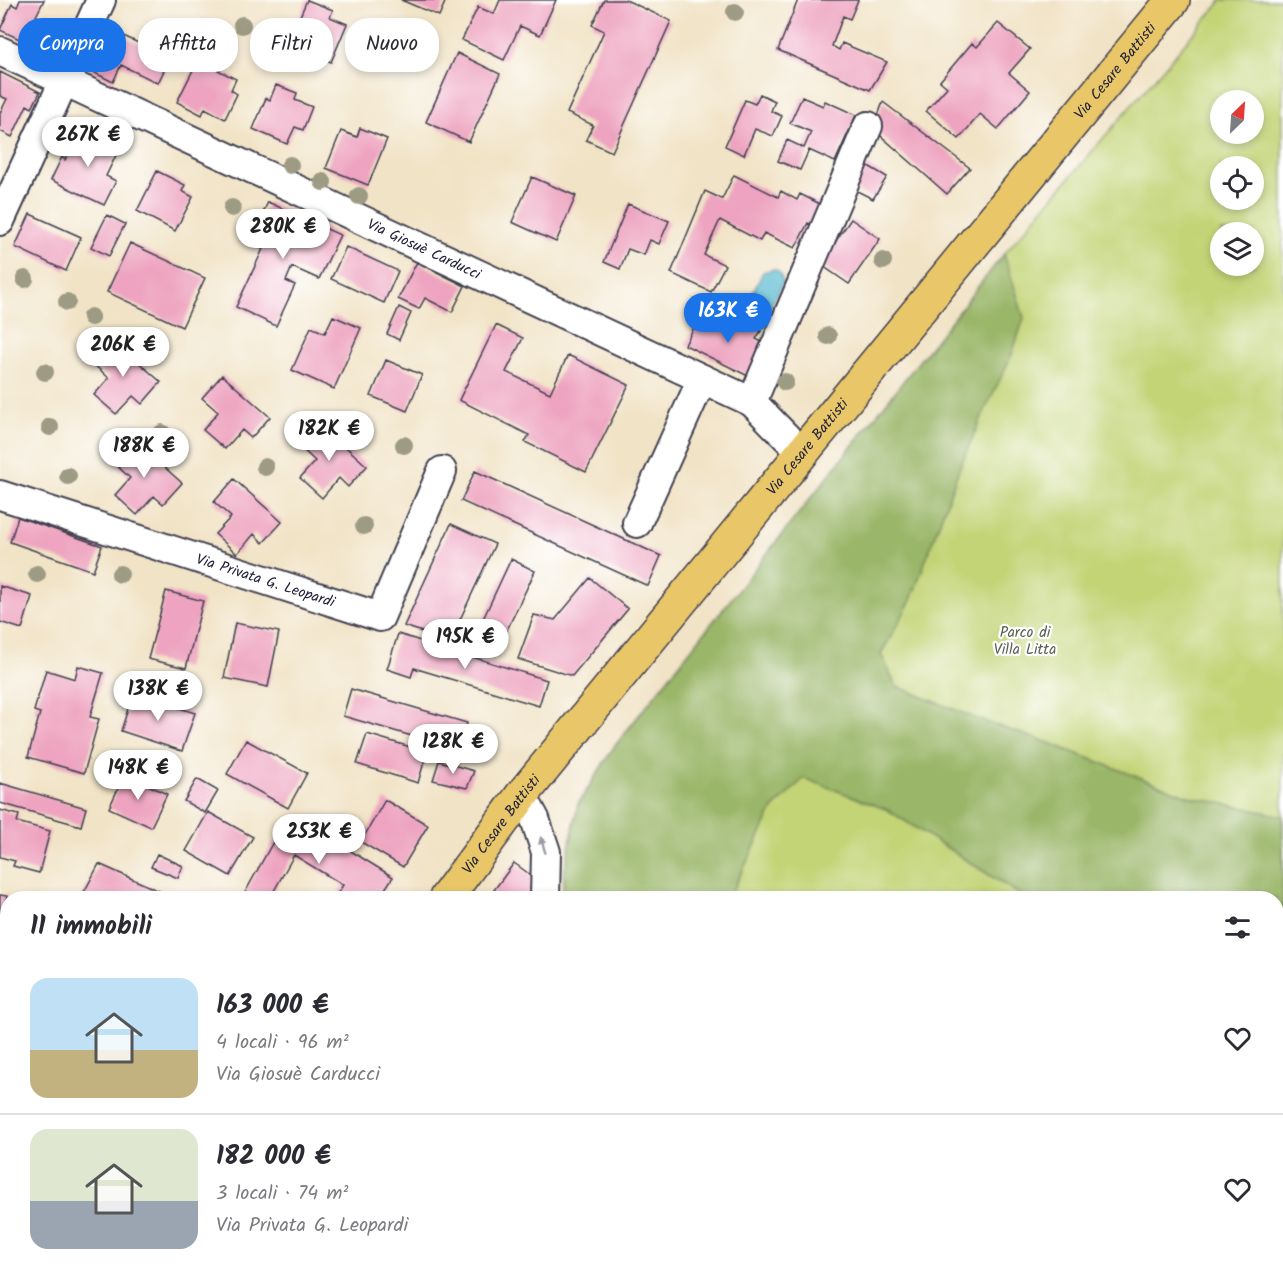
<!DOCTYPE html>
<html lang="it">
<head>
<meta charset="utf-8">
<style>
	body { margin:0; font-family:Kalam,sans-serif; background:#f2f2f3; color:#2b2b33; height:100vh; display:flex; flex-direction:column; font-size:22px; white-space:nowrap }
	* { box-sizing:border-box; margin:0 }
	p { font-size:20px; color:#7c7c81 }
	.icon { flex:none; width:33px; height:33px; fill:none; stroke:currentColor; stroke-width:2; stroke-linecap:round; stroke-linejoin:round }
	.map { position:relative; flex:1; overflow:hidden }
	.sheet { position:absolute; left:0px; top:891px; width:1284px; height:386px; display:flex; flex-direction:column; background:#fff; border-radius:24px 24px 0 0; box-shadow:0 3px 9px #0003 }
	.sheet>* { flex:none }
	.banner { position:absolute; left:18px; top:18px; width:600px; height:54px; display:flex; gap:12px }
	.needle { width:39px; rotate:25deg }
	.controls { position:absolute; left:1210px; top:90px; display:grid; gap:12px }
	.controls a { display:grid; place-items:center; width:54px; height:54px; border-radius:50%; background:#fff; box-shadow:0 3px 9px #0003; font-size:30px }
	.price { position:absolute; translate:-50% -51px; padding:0 14px; border-radius:21px; background:#fff; color:#222; font-size:20px; line-height:39px; filter:drop-shadow(0 2px 3px #0008) }
	.price::after { content:''; position:absolute; left:50%; top:36px; width:18px; height:14px; margin-left:-9px; background:inherit; clip-path:polygon(0 0,100% 0,50% 100%) }
	.price.current { background:#1a73e8; color:#fff }
	ul { padding:0; list-style:none }
	li { display:flex; align-items:center; gap:18px; height:150px; padding:0 30px }
	li+li { border-top:2px solid #e1e1e2 }
	li span { display:grid; place-items:center; flex:none; width:168px; height:120px; border-radius:18px; color:#555 }
	li>.icon { margin-inline-start:auto }
	span .icon { width:72px; height:72px; fill:#fffc; stroke-width:1 }
	li b { font-size:26px }
	h2 { display:flex; justify-content:space-between; align-items:center; height:72px; padding:0 30px; font-size:26px }
	.tag { padding:0 21px; border-radius:24px; background:#fff; box-shadow:0 3px 9px #0003; font-size:21px; line-height:54px }
	.tag.current { background:#1a73e8; color:#fff }
	.map>svg:first-child { display:block }
	.green { fill:#c3d477; stroke:#727b59; stroke-width:1.5; fill-rule:evenodd }
	.forest { fill:#9ab668; stroke:#5e6c52; stroke-width:1.5 }
	.water { fill:#51b7cf; stroke:#3a6c85; stroke-width:1.5 }
	.building { fill:#eea4c0 }
	.lines { fill:none; stroke-linecap:round; stroke-linejoin:round }
	.minor-casing { stroke:#413f50; stroke-width:32 }
	.major-casing { stroke:#413f50; stroke-width:36 }
	.minor { stroke:#fff; stroke-width:28 }
	.major { stroke:#e9c769; stroke-width:33 }
	.tree { fill:#9e9b85 }
	.oneway { fill:#9c9ca7 }
	.labels { text-anchor:middle; stroke-width:4.5; stroke-linejoin:round; paint-order:stroke }
	.street-label { font-size:15px; fill:#22223b; stroke:#fff }
	.park-label { font-size:15px; fill:#5a6050; stroke:#fff }
</style>
</head>
<body>
<div class="map">
<svg width="1283" height="1276" viewBox="0 0 1283 1276">
	<rect width="100%" height="100%" fill="#fff"/>
	<filter id="ink" filterUnits="userSpaceOnUse"><feTurbulence type="fractalNoise" baseFrequency=".0167" numOctaves="2"/><feDisplacementMap in="SourceGraphic" scale="12" xChannelSelector="R" yChannelSelector="G"/><feConvolveMatrix kernelMatrix="1 2 1 2 8 2 1 2 1" color-interpolation-filters="sRGB"/></filter>
	<filter id="wash" filterUnits="userSpaceOnUse"><feTurbulence type="fractalNoise" baseFrequency=".008" numOctaves="4" result="noise"/><feDisplacementMap in="SourceGraphic" scale="24" xChannelSelector="R" yChannelSelector="G"/><feGaussianBlur stdDeviation="1.35" result="paint"/><feColorMatrix in="noise" values="0 0 0 0 0 0 0 0 0 0 0 0 0 0 0 0 0 1.4 0 .05"/><feComposite in="paint" operator="in"/></filter>
	<g filter="url(#wash)">
		<rect width="100%" height="100%" fill="#f1e3c6"/>
		<path class="green" d="M1222,0h61v1276h-543l-10,-7h546v-371h-714l3,-29 13,-65 36,-57 390,-493zM1221,100h33v34h-33zM1221,166h33v34h-33zM1221,232h33v34h-33z"/>
		<path class="forest" d="M1004,254l20,64 -13,39 -27,55 -23,52 -50,136 -30,54 15,32 84,34 69,23 139,53 95,20v198l-6,-5 -1,-111h-251l-137,-88 -84,-32 -31,31 -40,81 -2,8h-169l3,-29 13,-65 36,-57z
			M1283,1079v97l-6,1v-96z
			M730,1269h126l7,7h-123z"/>
		<path class="water" d="M774,269l6,4 3,10 -17,34 -20,-10 17,-35z"/>
		<g id="blocks">
			<path class="building" d="M20,0h24l-8,16 21,9 -12,26 -45,-21 12,-26 5,3z
				M307,0l26,10 -3,7 17,7 -16,38 -43,-18z
				M401,0h45l-7,16z
				M500,0h56l-16,35 -20,-9 -16,34 -42,-20 16,-33 16,7z
				M604,0h22l45,21 -59,131 -26,-12 7,-15 -26,-12 37,-82 -12,-6z
				M798,0h60l-8,19 -7,-3 -11,30 7,4 3,-7 45,19 -17,28 -92,-40z
				M998,23l32,26 -21,24 21,18 -32,38 -18,-15 -21,25 -33,-28 21,-24 -7,-6 32,-38 5,4z
				M109,29l61,29 -12,25 -37,-18 -8,17 -24,-12z
				M457,53l43,21 -31,68 -43,-20z
				M198,60l38,19 -5,11 6,4 -12,25 -20,-11 -3,7 -25,-13z
				M0,72l40,20 -8,16 -5,-3 -15,32 -12,-6v-18l7,-14 -7,-3z
				M276,85l21,8 -2,7 17,7 -9,23 -8,-3 -8,17 -34,-15 13,-31 4,2z
				M760,94l15,7 -4,10 11,5 -9,20 -18,-7 -11,26 -19,-9 20,-46 10,4z
				M802,97l21,9 2,-5 31,14 -21,47 -26,-12 -9,20 -22,-9 9,-21 17,8 7,-16 -21,-9z
				M883,102l87,66 -23,26 -74,-65z
				M360,128l27,11 -19,46 -42,-17 15,-37 16,6z
				M80,130l39,19 -13,27 10,5 -12,24 -53,-25 11,-23 3,3z
				M865,164l22,13 -14,22 -22,-11z
				M157,171l28,14 -3,6 11,6 -18,34 -38,-20z
				M734,175l44,22 3,-6 16,9 3,-6 26,13 -11,20 -7,-4 -13,25 -31,-15 -4,8 -40,-21 -16,35 21,10 -14,27 -40,-19 34,-82 17,8z
				M532,177l44,19 -20,46 -44,-20z
				M268,202l72,33 -21,44 -27,-12 -6,14 9,4 -19,41 -40,-19 27,-58 -14,-6z
				M628,204l41,17 -10,23 -9,-4 -6,15 -16,-6 -8,20 -16,-7z
				M30,214l51,23 -15,34 -51,-24z
				M107,215l18,9 -16,32 -18,-9z
				M851,219l29,20 -31,45 -29,-20z
				M130,243l75,35 -23,49 -75,-35z
				M346,247l52,24 -14,32 -53,-24z
				M417,262l48,24 -13,26 -27,-14 -6,11 -21,-10z
				M399,307l12,6 -12,27 -12,-6z
				M701,314l34,17 5,-11 21,11 -5,8 10,5 -16,33 -65,-32z
				M333,316l28,12 -27,61 -42,-19 19,-43 14,6z
				M496,325l27,13 -17,34 44,21 18,-38 61,30 -43,87 -61,-30 4,-7 -70,-35z
				M113,340l48,42 -19,22 -9,-8 -17,18 -22,-19 15,-17 -17,-15z
				M386,360l36,15 -15,36 -36,-15z
				M222,375l48,42 -19,21 -9,-8 -17,19 -22,-19 15,-18 -16,-14z
				M319,423l48,43 -19,21 -9,-9 -17,20 -22,-20 15,-17 -16,-15z
				M134,440l48,43 -19,21 -9,-8 -17,19 -22,-20 15,-17 -16,-15z
				M475,471l186,85 -13,30 -187,-85z
				M234,479l48,43 -19,21 -9,-9 -17,20 -22,-20 16,-17 -17,-15z
				M18,517l84,29 -9,25 -83,-29z
				M451,524l44,20 -45,97 -46,-15z
				M511,559l24,12 -40,84 -25,-8z
				M590,578l38,31 -56,67 -54,-17 16,-44 21,5z
				M0,586l32,10 -10,33 -22,-7z
				M166,591l37,10 -17,67 -38,-9z
				M235,623l44,9 -11,55 -44,-9z
				M398,634l149,46 -8,26 -125,-38 -3,9 -24,-8z
				M78,666l25,7 -13,44 9,2 -15,54 -56,-16 12,-44 -6,-2 12,-41 29,9z
				M351,689l116,34 -7,27 -117,-34z
				M133,693l62,20 -13,38 -61,-20z
				M367,734l60,18 -9,31 -61,-19z
				M246,740l61,33 -19,35 -61,-34z
				M439,761l35,10 -7,17 -34,-8z
				M125,774l42,20 -16,33 -42,-19z
				M197,779l21,12 -13,22 -21,-12z
				M0,783l86,25 -5,18 -81,-23z
				M385,800l43,25 -25,42 -42,-25z
				M0,810l19,5 -2,7 33,9 -11,42 -26,-7 2,-5 -15,-4z
				M208,812l45,25 -23,39 -44,-25z
				M299,819l94,58 -14,21h-32l-9,-5 5,-8 -49,-30 -24,43h-28l31,-56 8,5z
				M157,854l26,12 -5,12 -27,-11z
				M514,863l21,15 -2,20h-45z
				M99,864l76,34h-94z
				M0,895l7,1 -6,23h-1z
				M0,982l8,2v32l-8,-2z
				M0,1178l7,1 -6,32h-1z
				M19,1269h50l-1,7h-50z
				M99,1269h45l-1,7h-45z
				M274,1269h18l15,7h-36z
				M399,1269h25l-1,7h-26z
				M437,1269h36l-1,7h-36z
				M494,1269h66l-1,7h-67z
				M580,1269h37l-1,7h-38z
				M1011,1269h67l-1,7h-66z"/>
		</g>
	</g>
	<g filter="url(#ink)">
		<use href="#blocks" fill-opacity="0" stroke="#413f50" stroke-width="1.5"/>
		<g class="lines">
			<g class="minor-casing">
				<g id="minor">
					<path id="s1" d="M0,51l752,351 50,51"/>
					<path d="M0,221l101,-221"/>
					<path d="M752,402l116,-276"/>
					<path id="s2" d="M0,495l380,122 62,-146"/>
					<path d="M637,523l65,-144"/>
					<path d="M522,795l13,24 11,33 -1,46"/>
					<path d="M0,1146l8,1"/>
					<path d="M700,1269l10,7"/>
				</g>
			</g>
			<g class="major-casing">
				<g id="major">
					<path id="s3" d="M446,898l76,-103 651,-795"/>
					<path d="M214,1276l4,-7"/>
				</g>
			</g>
			<use href="#minor" class="minor"/>
			<use href="#major" class="major"/>
		</g>
		<g class="tree">
			<circle cx="735" cy="12" r="9"/>
			<circle cx="242" cy="25" r="9"/>
			<circle cx="290" cy="165" r="9"/>
			<circle cx="323" cy="182" r="9"/>
			<circle cx="359" cy="196" r="9"/>
			<circle cx="232" cy="208" r="9"/>
			<circle cx="883" cy="261" r="9"/>
			<circle cx="25" cy="279" r="9"/>
			<circle cx="67" cy="302" r="9"/>
			<circle cx="91" cy="317" r="9"/>
			<circle cx="828" cy="336" r="9"/>
			<circle cx="45" cy="372" r="9"/>
			<circle cx="785" cy="382" r="9"/>
			<circle cx="50" cy="427" r="9"/>
			<circle cx="162" cy="433" r="9"/>
			<circle cx="404" cy="445" r="9"/>
			<circle cx="265" cy="467" r="9"/>
			<circle cx="68" cy="476" r="9"/>
			<circle cx="364" cy="526" r="9"/>
			<circle cx="37" cy="574" r="9"/>
			<circle cx="120" cy="574" r="9"/>
		</g>
		<defs><path id="oneway-solid" d="M-6-.8H1V-3.2L6.5 0L1 3.2V.8H-6Z" transform="scale(1.5)"/></defs>
		<use class="oneway" href="#oneway-solid" transform="translate(543 845) rotate(-107)"/>
	</g>
	<g class="labels">
		<g class="street-label">
			<text dy="5" stroke="none"><textPath href="#s3" startOffset="1064">Via Cesare Battisti</textPath></text>
			<text dy="5" stroke="none"><textPath href="#s1" startOffset="468">Via Giosuè Carducci</textPath></text>
			<text dy="5" stroke="none"><textPath href="#s3" startOffset="578">Via Cesare Battisti</textPath></text>
			<text dy="5" stroke="none"><textPath href="#s2" startOffset="279">Via Privata G. Leopardi</textPath></text>
			<text dy="5" stroke="none"><textPath href="#s3" startOffset="92">Via Cesare Battisti</textPath></text>
		</g>
		<g class="park-label">
			<text x="1025" y="637">Parco di<tspan x="1025" dy="17">Villa Litta</tspan></text>
		</g>
	</g>
</svg>
<div class="controls">
<a><svg class="needle" viewBox="-14 -14 28 28"><path d="M0-13l5 13h-10z" fill="#e53935"/><path d="M0 13l5-13h-10z" fill="#7c7c81"/></svg></a>
<a><svg class="icon" aria-label="locate" viewBox="0 0 24 24"><circle cx="12" cy="12" r="6"/><path d="M12 2v4M12 18v4M2 12h4M18 12h4"/></svg></a>
<a><svg class="icon" aria-label="layers" viewBox="0 0 24 24"><path d="M12 4l9 5-9 5-9-5zM3 14l9 5 9-5"/></svg></a>
</div>
<b class="price" style="left:88px;top:168px">267K €</b>
<b class="price" style="left:283px;top:260px">280K €</b>
<b class="price current" style="left:728px;top:344px">163K €</b>
<b class="price" style="left:123px;top:378px">206K €</b>
<b class="price" style="left:329px;top:462px">182K €</b>
<b class="price" style="left:144px;top:479px">188K €</b>
<b class="price" style="left:465px;top:670px">195K €</b>
<b class="price" style="left:158px;top:722px">138K €</b>
<b class="price" style="left:453px;top:775px">128K €</b>
<b class="price" style="left:138px;top:801px">148K €</b>
<b class="price" style="left:319px;top:865px">253K €</b>
<div class="banner">
<a class="tag current">Compra</a>
<a class="tag">Affitta</a>
<a class="tag">Filtri</a>
<a class="tag">Nuovo</a>
</div>
<section class="sheet">
<h2>11 immobili<svg class="icon" aria-label="filters" viewBox="0 0 24 24"><path d="M4 7h16M4 17h16"/><circle cx="9" cy="7" r="2"/><circle cx="15" cy="17" r="2"/></svg></h2>
<ul>
<li><span style="background:linear-gradient(#bfe0f5 60%,#c2b280 0)"><svg class="icon" aria-label="home" viewBox="0 0 24 24"><path d="M3 11l9-7 9 7M6 9v11h12V9"/></svg></span><div><b>163 000 €</b><p>4 locali · 96 m²</p><p>Via Giosuè Carducci</p></div><svg class="icon" aria-label="heart" viewBox="0 0 24 24"><path d="M12 20l-8-8c-3-5 5-10 8-4 3-6 11-1 8 4z"/></svg></li>
<li><span style="background:linear-gradient(#dfe7d0 60%,#9aa5b1 0)"><svg class="icon" aria-label="home" viewBox="0 0 24 24"><path d="M3 11l9-7 9 7M6 9v11h12V9"/></svg></span><div><b>182 000 €</b><p>3 locali · 74 m²</p><p>Via Privata G. Leopardi</p></div><svg class="icon" aria-label="heart" viewBox="0 0 24 24"><path d="M12 20l-8-8c-3-5 5-10 8-4 3-6 11-1 8 4z"/></svg></li>
</ul>
</section>
</div>
</body>
</html>
